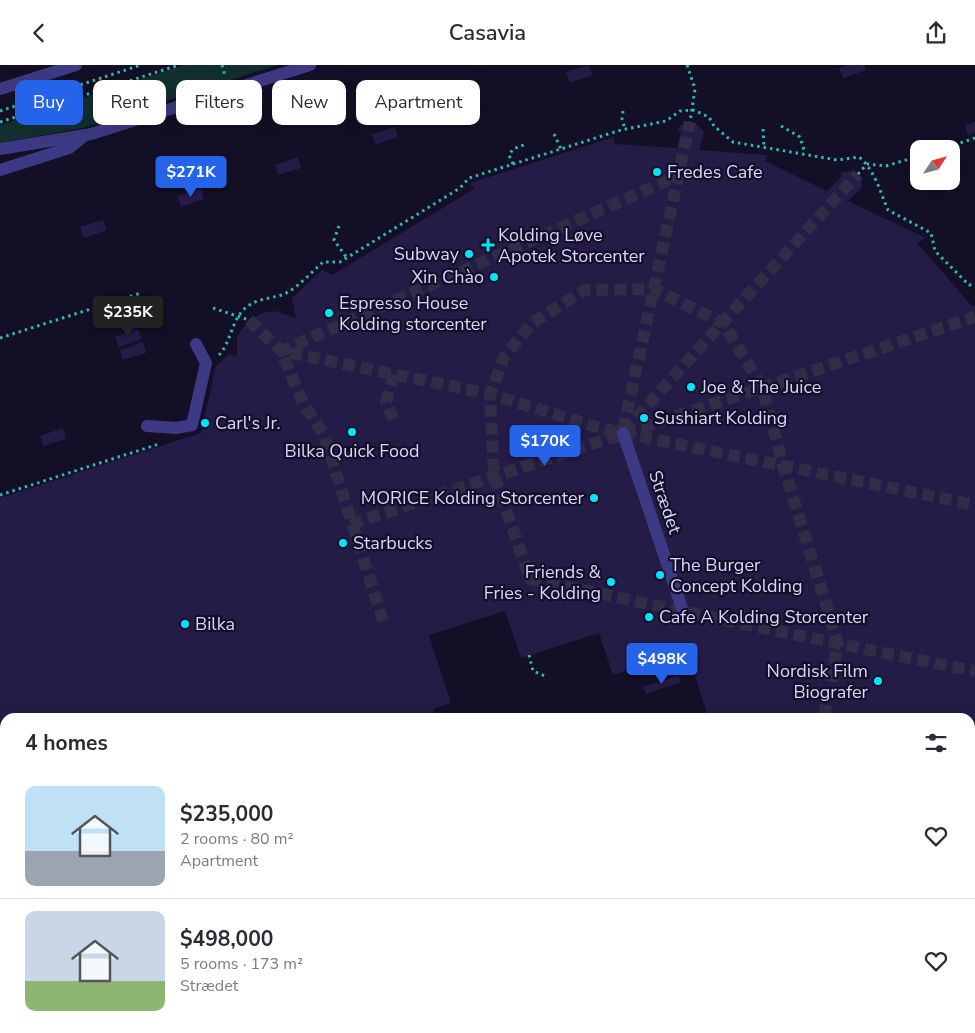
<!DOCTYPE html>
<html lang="en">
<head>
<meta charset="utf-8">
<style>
	body { margin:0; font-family:"Nunito Sans",sans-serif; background:#f2f2f3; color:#2b2b33; height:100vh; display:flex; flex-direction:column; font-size:19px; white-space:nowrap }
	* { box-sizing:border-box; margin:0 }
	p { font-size:16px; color:#7c7c81 }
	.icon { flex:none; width:28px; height:28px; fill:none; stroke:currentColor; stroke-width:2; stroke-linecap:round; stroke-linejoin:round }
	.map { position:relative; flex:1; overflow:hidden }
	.details { position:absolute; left:0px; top:648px; width:975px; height:321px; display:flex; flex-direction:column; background:#fff; border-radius:15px 15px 0 0; box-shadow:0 5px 20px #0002 }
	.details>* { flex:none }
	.banner { position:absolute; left:15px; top:15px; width:500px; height:45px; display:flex; gap:10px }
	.needle { width:32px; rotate:54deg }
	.fabs { position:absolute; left:910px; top:75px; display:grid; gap:10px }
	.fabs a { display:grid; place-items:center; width:50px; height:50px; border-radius:10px; background:#fff; box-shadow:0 5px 20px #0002; font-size:25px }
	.price { position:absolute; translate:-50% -42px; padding:0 11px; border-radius:5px; background:#2563eb; color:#fff; font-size:16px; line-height:32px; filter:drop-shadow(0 1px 2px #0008) }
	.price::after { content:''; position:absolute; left:50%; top:30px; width:15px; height:11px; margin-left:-8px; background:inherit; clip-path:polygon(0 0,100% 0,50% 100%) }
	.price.on { background:#222; color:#fff }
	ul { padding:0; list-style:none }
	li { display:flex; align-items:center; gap:15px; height:125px; padding:0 25px }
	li+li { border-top:1px solid #e1e1e2 }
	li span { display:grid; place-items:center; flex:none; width:140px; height:100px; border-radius:10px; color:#555 }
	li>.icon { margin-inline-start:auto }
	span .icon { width:60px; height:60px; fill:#fffc; stroke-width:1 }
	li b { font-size:21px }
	h2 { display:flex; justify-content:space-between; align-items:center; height:60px; padding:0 25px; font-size:21px }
	.pill { padding:0 18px; border-radius:10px; background:#fff; box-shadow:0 5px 20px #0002; font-size:18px; line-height:45px }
	.pill.on { background:#2563eb; color:#fff }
	header { display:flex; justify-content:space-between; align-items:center; height:65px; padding:0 25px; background:#fff; font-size:22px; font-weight:600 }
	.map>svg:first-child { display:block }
	.green { fill:#12302f }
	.building { fill:#241b47 }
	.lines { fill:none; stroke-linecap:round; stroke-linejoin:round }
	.minor-tunnel { stroke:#312d47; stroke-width:12; stroke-dasharray:12 6; stroke-linecap:butt }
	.path { stroke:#2fb8b0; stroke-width:3; stroke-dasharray:2.5 4; stroke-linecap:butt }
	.minor { stroke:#3d3a85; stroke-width:12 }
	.poi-dot { fill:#00e5ff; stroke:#130f26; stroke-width:2 }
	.labels { text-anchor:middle; stroke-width:4.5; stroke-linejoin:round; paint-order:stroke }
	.poi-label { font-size:18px; fill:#d9d4ff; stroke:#130f26; text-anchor:start }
	.street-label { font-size:18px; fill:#d9d4ff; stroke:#130f26 }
</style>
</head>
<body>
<header><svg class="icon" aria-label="back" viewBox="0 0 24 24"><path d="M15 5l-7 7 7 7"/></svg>Casavia<svg class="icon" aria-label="share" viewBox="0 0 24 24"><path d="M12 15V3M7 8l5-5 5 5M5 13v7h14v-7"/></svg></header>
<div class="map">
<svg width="975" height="968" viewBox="0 0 975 968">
	<rect width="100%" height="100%" fill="#130f26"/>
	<path class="green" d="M184,0h93l-194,63 -83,15v-18z
		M0,794l5,12v59l-5,-2z
		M226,964h56l1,2 8,-2h23l-12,4h-69z"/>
	<path class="building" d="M588,0l5,10 -23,8 -4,-11z
		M847,0h17l2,5 -23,8 -4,-10z
		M690,57l8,3 6,7 -5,18 69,5 -3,6 62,30 15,-15 -2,-3 9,-2 6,1 6,7 1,8 -14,14 78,37 -9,5 55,63 3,-1v509l-3,-1 -1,6 -1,-102h-262l-17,-54 -26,8 -3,-11 -49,15 -14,-42 -78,25 -16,-47 -76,24 22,68 -18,6 3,8h-431v20l-5,2v-241l201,-65 15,-67 13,-12 8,2v-20l12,-16 14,-7 12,-2 21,7 -4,-20 30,-28 10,5 142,-86 -4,-6 144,-46v7l63,4 4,-16 -4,-2 4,-5z
		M975,57v11l-7,2 -3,-10z
		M395,62l3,10 -23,8 -3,-11z
		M298,92l3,11 -23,7 -3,-10z
		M201,124l3,10 -23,8 -4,-11z
		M103,155l4,10 -23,8 -4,-11z
		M138,264l4,10 -23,8 -4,-10z
		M143,277l3,11 -23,7 -3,-10z
		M63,363l3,11 -23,7 -3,-10z
		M678,610l3,7 -35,12 -3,-7z
		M970,770l5,2v101l-5,-1z"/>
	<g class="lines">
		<path class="minor-tunnel" d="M249,255l32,31 209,43 103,32 30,7 352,72
			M394,309l-8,28 8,19
			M623,365l67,-308
			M624,366l234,-257
			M351,459l624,-207
			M383,556l-59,-186 -21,-32 -22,-52 397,-175
			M824,652l14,-74 -55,-178 -21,-78 -39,-64 -69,-34 -69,1 -53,33 -28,34 -14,37 4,81 36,104c148,31 296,63 445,92"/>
		<path class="path" d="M222,0l3,11
			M687,0l8,24 -5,33
			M0,46l141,-46
			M623,46l-1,8 3,10
			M0,57l179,-57
			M781,61l19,11 5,16
			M763,64l1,18
			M554,69l7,15
			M942,84l33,-11
			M513,99l-4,-9 4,-6 13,-5
			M858,109l9,-10 19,2 33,-10
			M339,161l-5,14 13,18
			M213,243l36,12
			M0,273l141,-45
			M219,290c13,-14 12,-37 29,-49 12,-9 28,-7 40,-14 12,-7 24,-20 35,-30h17l120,-74 9,-10 152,-48 45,-9 14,-10 13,-1 16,7 5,9 19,16 104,18 22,-3c16,13 21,35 29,53l43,23 4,18 34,34 6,-1
			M0,430l159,-51
			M529,590l4,16 14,6
			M0,763l5,15
			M0,782l5,-2
			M0,789l5,12
			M970,882l5,1
			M83,964l13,4
			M314,968l13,-4
			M754,968l1,-4"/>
		<path class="minor" d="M0,24l76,-24
			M0,84l91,-15 219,-69
			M0,105l69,-22 15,-12
			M147,361l29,2 16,-3 14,-62 -10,-19
			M623,368l60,178
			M0,881l5,2
			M0,908l5,2
			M970,949l5,-2
			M159,964l36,4
			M347,964l2,4
			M774,964l20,4
			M122,968l2,-4
			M560,968l15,-4
			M913,968l13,-4"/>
	</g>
	<g class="poi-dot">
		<circle cx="657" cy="107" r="5"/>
		<path d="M485.5 172.5h5v5h5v5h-5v5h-5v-5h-5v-5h5z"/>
		<circle cx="469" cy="189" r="5"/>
		<circle cx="494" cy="212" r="5"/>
		<circle cx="329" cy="248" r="5"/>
		<circle cx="691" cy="322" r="5"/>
		<circle cx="644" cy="353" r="5"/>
		<circle cx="205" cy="358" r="5"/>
		<circle cx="352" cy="367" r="5"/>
		<circle cx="594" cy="433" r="5"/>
		<circle cx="343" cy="478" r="5"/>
		<circle cx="660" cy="510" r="5"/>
		<circle cx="611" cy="517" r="5"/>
		<circle cx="649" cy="552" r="5"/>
		<circle cx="185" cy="559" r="5"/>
		<circle cx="878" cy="616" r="5"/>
	</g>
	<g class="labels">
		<g class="poi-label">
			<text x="667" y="113">Fredes Cafe</text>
			<text x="498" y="176">Kolding Løve<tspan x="498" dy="21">Apotek Storcenter</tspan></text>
			<text x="459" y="195" text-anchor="end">Subway</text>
			<text x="484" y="218" text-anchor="end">Xin Chào</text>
			<text x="339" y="244">Espresso House<tspan x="339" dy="21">Kolding storcenter</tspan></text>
			<text x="701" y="328">Joe &amp; The Juice</text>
			<text x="654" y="359">Sushiart Kolding</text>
			<text x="215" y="364">Carl's Jr.</text>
			<text x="352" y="392" text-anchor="middle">Bilka Quick Food</text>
			<text x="584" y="439" text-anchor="end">MORICE Kolding Storcenter</text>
			<text x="353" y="484">Starbucks</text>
			<text x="670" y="506">The Burger<tspan x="670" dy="21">Concept Kolding</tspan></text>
			<text x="601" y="513" text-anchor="end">Friends &amp;<tspan x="601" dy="21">Fries - Kolding</tspan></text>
			<text x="659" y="558">Cafe A Kolding Storcenter</text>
			<text x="195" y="565">Bilka</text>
			<text x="868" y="612" text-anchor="end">Nordisk Film<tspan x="868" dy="21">Biografer</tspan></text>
		</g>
		<g class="street-label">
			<text transform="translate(665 437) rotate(71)" y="6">Strædet</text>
		</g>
	</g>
</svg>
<div class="fabs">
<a><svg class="needle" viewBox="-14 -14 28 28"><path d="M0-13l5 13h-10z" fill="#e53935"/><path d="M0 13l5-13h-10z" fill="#7c7c81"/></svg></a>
</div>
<b class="price" style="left:191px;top:133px">$271K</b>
<b class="price on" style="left:128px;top:273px">$235K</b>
<b class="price" style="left:545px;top:402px">$170K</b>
<b class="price" style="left:662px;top:620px">$498K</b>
<div class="banner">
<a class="pill on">Buy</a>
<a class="pill">Rent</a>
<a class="pill">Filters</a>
<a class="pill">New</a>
<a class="pill">Apartment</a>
</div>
<section class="details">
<h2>4 homes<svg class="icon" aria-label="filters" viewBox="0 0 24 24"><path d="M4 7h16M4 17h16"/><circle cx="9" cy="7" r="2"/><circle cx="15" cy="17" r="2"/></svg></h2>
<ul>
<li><span style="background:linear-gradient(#bfe0f5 65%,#9aa5b1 0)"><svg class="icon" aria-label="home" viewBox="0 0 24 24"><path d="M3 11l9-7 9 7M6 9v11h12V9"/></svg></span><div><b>$235,000</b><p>2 rooms · 80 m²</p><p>Apartment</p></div><svg class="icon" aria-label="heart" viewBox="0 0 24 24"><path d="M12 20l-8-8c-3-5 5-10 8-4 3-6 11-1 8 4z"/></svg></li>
<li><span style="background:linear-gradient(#c9d6e8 70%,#8fb573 0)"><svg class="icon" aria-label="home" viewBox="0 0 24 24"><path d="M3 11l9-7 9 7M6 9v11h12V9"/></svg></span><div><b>$498,000</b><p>5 rooms · 173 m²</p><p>Strædet</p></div><svg class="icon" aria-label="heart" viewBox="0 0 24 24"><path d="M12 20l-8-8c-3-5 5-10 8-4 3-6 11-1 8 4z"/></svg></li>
</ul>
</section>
</div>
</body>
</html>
